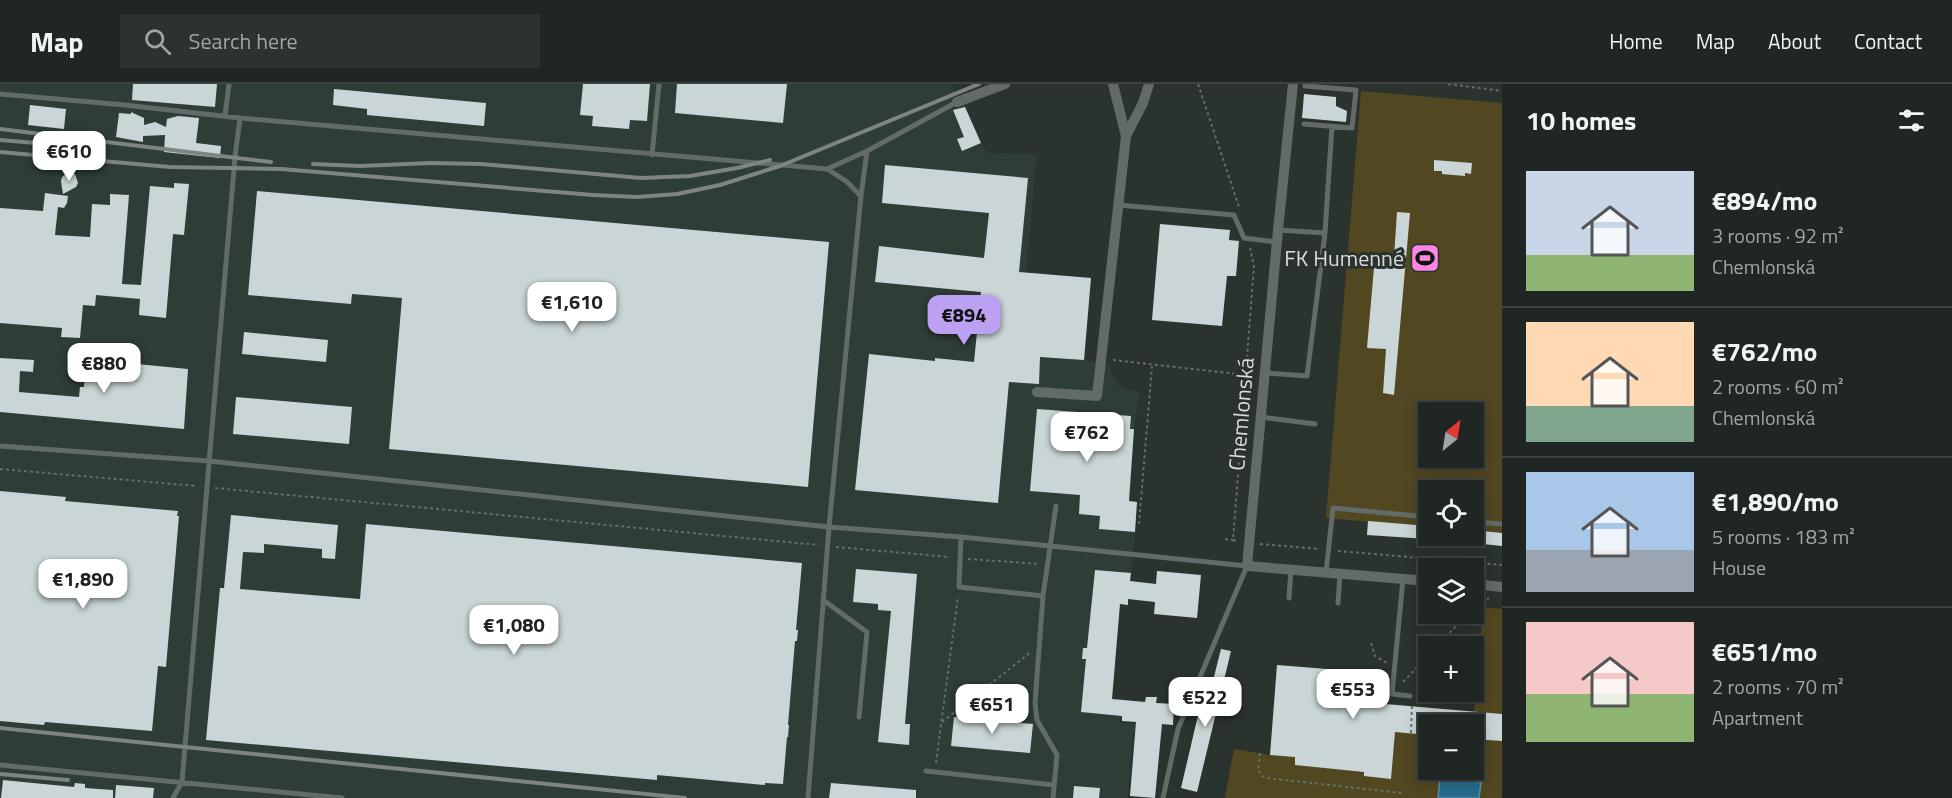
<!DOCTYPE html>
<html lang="en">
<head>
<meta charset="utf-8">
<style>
	body { margin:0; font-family:"Titillium Web",sans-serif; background:#2d3230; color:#f1f3f6; height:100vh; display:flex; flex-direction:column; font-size:22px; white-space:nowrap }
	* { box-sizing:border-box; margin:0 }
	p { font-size:20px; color:#a2a5a6 }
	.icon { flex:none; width:33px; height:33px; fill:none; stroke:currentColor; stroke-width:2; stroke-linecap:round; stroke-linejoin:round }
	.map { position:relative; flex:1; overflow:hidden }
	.details { display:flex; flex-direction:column; background:#202623; width:450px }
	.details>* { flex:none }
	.needle { width:39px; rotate:30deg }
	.tools { position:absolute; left:1418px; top:318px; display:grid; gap:12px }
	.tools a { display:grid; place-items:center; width:66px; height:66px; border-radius:0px; background:#202623; box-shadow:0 3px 15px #0003,0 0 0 2px #3d4341; font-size:30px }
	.price { position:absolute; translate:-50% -51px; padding:0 14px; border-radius:12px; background:#fff; color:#222; font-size:20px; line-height:39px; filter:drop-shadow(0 2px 3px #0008) }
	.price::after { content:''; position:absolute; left:50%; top:36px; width:18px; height:14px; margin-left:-9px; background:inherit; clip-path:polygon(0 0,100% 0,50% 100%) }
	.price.current { background:#bca0f2; color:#111 }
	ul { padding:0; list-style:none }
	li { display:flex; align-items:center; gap:18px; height:150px; padding:0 24px }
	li+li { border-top:2px solid #3d4341 }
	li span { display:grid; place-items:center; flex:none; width:168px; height:120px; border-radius:0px; color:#555 }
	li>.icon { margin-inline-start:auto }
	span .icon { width:72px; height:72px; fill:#fffc; stroke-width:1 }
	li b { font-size:26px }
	h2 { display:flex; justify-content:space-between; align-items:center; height:72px; padding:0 24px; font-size:26px }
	header { display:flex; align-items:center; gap:36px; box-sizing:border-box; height:84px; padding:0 30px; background:#202623; border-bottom:2px solid #3d4341 }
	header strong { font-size:28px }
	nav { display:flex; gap:33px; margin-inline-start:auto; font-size:21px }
	.search { width:420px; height:54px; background:#2d3230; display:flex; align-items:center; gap:15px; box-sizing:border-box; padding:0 21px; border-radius:0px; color:#a2a5a6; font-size:22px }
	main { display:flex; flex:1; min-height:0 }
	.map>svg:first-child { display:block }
	.built { fill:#2e3d36 }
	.green { fill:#514821; fill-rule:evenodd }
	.water { fill:#276b8c; stroke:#5c8da3; stroke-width:1.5 }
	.building { fill:#c9d5d6 }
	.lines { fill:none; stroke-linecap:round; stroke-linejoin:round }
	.path { stroke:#666d69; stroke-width:2; stroke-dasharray:3 3; stroke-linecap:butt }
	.lane { stroke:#626b67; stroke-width:5 }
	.street { stroke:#626b67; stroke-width:10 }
	.rail { stroke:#7e8481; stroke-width:4 }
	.labels { text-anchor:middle; stroke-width:6; stroke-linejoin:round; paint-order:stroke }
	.poi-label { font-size:22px; fill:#d8ddda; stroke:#2b332f; text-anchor:end }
	.street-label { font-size:22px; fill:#d8ddda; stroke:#2b332f }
</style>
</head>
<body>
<header>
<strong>Map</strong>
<div class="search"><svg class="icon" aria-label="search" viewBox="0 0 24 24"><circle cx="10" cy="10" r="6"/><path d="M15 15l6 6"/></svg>Search here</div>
<nav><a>Home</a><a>Map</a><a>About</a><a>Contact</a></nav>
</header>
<main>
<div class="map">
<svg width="1502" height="714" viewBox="0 0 1502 714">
	<rect width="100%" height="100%" fill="#2b332f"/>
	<path class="built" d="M0,0h952l5,14 4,-1 20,46 7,10 49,1 -11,118 65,6 -7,82 27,5v7l7,14 22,6 -6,37 -5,72 8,1 -2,30 -7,73 -8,-1 -9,110 10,1 -1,8 18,1 -1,9h-4l-5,65h-1128z"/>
	<path class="green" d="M1361,7l141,12v430l-29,-2v-41h-45v37l-102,-9zM1428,328h45v46h-45z
		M1483,523l19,2v189h-277l9,-49 36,6 7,-90 111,9 -3,30 89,8zM1428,640h45v46h-45z"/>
	<path class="water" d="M1440,694l41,4 -2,16h-41z"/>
	<path class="building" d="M133,0h84l-2,23 -83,-7z
		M583,0h67l-3,37 -17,-1 -1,9 -37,-3 1,-10 -13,-1z
		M677,0h110l-4,39 -108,-10z
		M334,5l152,14 -2,23 -117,-11v-6l-34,-4z
		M1304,10l32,3v9l11,5 -1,11 -44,-4z
		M30,21l36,4 -2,20 -36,-4z
		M965,23l16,36 -19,8 -5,-12 7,-2 -11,-27z
		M131,28l13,6v7l11,-3 11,5 1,-8 11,-3 21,2 -3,25 25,3 -1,12 -56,-6 1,-17 -22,1v6l-27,-5 3,-24 12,1z
		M1434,76l38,3 -1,11 -6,-1v3l-23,-2v-3h-8z
		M885,81l143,13 -9,94 72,6 -7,82 -44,-3 -1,27 -30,-2 -11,121 -143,-13 14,-136 66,7v-3l39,4 7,-70 -106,-10 4,-36 105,12 5,-45 -107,-10z
		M67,89l8,1 3,9 -2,4 -13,7 -2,-13 1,-4z
		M174,99l15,1 -5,51 -11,-1 -7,84 -27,-3 1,-16 -44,-4 -1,11 -12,-1 -3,33 -19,-1 1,-9 -62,-5v-115l43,3 2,-18 23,3 -1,7 -3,5 -6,-1 -3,28 35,2 2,-33 18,1v-11l19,1 -7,89 19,1 9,-99 24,2z
		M257,107l572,51 -21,245 -419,-38 13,-151 -50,-4 -1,10 -103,-9z
		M1397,128l13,1 -16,182 -11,-2 3,-44 -19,-1 8,-92 19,1z
		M1160,140l70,6 -1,10 10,1 -3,35h-9l-5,50 -70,-6z
		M244,248l84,8 -2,22 -84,-8z
		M0,274l34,2 -1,12 -13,-1 -1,21 60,5 1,-10h4l2,-28 102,10 -4,60 -184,-17z
		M236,313l116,10 -3,37 -116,-10z
		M1037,325l94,7 -1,13h4l-5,72 8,1 -2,30 -36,-3 1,-13 -21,-2 1,-19 -50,-4z
		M0,407l66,6 -1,4 113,10 -1,5h2l-13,151 -8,-1 -6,65 -107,-9 -1,3 -44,-4z
		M231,431l107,10 -3,34 -13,-1v-9l-58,-5v9l-21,-1 -3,37 120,10 6,-75 436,39 -6,67h2l-1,11h-2l-7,84h1l-1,12h-1l-4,47 -18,-1v2l-108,-10v5l-451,-40 14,-152h4z
		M1368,437l60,5v13l-61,-4z
		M1473,446l29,3v13l-29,-3z
		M856,485l61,5 -12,150h5l-1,21 -31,-3 13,-131 -13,-1v-6l-25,-2z
		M1095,486l36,3 -1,8 26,3 1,-13 44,4 -4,43 -43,-4 1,-12 -27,-3v6l-8,-1 -8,95 33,3 1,-5h11l-1,6 18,1 -1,21 -11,-1 -7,74 -25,-2 6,-74 -14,-1v-5l-41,-4 5,-53h-4l1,-11h4z
		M1221,565l10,2 -34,141 -16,-4 18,-77 6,1z
		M1277,581l111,9 -3,30 117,10v27l-29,-2v-15h-45v11l-33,-3 -4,47 -27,-3v-4l-69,-7v-8l-25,-2z
		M954,633l79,7 -3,29 -79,-7z
		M3,696l71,7 1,-4 10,1v4l28,2v8h-112z
		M831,699l85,7v8h-87z
		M116,701l38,3 -1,10h-38z
		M1074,702l26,2 -1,10h-26z"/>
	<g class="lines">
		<path class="path" d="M1198,0l41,123
			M1448,0l54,7
			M1113,276l133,15 7,-1
			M0,385l197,17
			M215,404l604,57
			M1139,440l13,-158
			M1225,455l8,1
			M1236,457l-3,-1 21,-274 -4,-18
			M1260,460l60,5
			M836,463l114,10
			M1338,467l164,14
			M968,475l72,5
			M1473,527l16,-13
			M1371,559l4,13 12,7
			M1437,562l18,-19 15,-13
			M1403,598l25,-26
			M942,638l89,-70
			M1411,649l1,-29
			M1260,669l-2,17 4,6 5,2 135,15
			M936,679l22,-167"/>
		<path class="lane" d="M0,10l125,11 115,13
			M225,32l4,-32
			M1304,40l48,4 4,-38 -51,-4
			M652,71l7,-71
			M827,85l19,12 15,15
			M1118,121l116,10 10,23 33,4
			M1278,146l47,3 7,-107
			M1265,289l42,3 18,-143
			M1261,333l54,7
			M0,362l209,15 620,66 132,10 286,29 -69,163 -15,69
			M1473,438l29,2
			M961,453l-2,50 84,9
			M1326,488l7,-64 95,9
			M1403,495l-11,115 18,2
			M1289,514l2,-29
			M823,516l44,32 -8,85
			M1338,519l2,-29
			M0,681l342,33
			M926,687l128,14
			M173,714l9,-16 53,-625 5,-39 587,51 40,-18 90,-49
			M808,714l21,-271 32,-331 6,-45
			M1053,714l4,-43 -20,-35 -2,-17 8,-107 13,-90"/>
		<path class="street" d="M1293,0l-15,146 -31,336 181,15
			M957,18l48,-18
			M1126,52l17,-33 6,-19
			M1037,308l60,4 29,-260 -13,-52
			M1473,500l29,3"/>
		<path class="rail" d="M0,45l271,33
			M0,56l60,5
			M0,68l170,15 111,2 312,26 44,2 40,-3 43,-9 60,-19 199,-82
			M313,80l47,2 71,-3 50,1 160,14 49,-2 47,-8 33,-8
			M0,644l685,70
			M0,690l68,6"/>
	</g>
	<defs>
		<g id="stadium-square" transform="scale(1.5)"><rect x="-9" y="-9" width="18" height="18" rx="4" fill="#fd86e3" stroke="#2b332f"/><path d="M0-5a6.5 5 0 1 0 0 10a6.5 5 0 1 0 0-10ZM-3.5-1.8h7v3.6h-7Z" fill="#111"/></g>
	</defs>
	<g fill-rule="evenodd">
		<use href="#stadium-square" x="1425" y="174"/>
	</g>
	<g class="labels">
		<g class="poi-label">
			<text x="1404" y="182">FK Humenné</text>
		</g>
		<g class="street-label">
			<text transform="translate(1241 330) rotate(-85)" y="8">Chemlonská</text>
		</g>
	</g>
</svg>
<div class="tools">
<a><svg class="needle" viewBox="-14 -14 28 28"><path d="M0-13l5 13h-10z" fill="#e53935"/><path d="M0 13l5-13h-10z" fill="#a2a5a6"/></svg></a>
<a><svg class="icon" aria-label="locate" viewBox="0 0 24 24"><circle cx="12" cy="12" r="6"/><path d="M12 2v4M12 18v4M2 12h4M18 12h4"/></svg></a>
<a><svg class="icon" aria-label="layers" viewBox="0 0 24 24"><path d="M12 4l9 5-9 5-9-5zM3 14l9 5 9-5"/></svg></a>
<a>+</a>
<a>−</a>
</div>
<b class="price" style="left:69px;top:98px">€610</b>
<b class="price" style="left:572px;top:249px">€1,610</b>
<b class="price current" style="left:964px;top:262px">€894</b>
<b class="price" style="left:104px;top:310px">€880</b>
<b class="price" style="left:1087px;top:379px">€762</b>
<b class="price" style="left:83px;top:526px">€1,890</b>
<b class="price" style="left:514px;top:572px">€1,080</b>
<b class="price" style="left:1353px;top:636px">€553</b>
<b class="price" style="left:1205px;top:644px">€522</b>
<b class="price" style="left:992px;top:651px">€651</b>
</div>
<section class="details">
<h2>10 homes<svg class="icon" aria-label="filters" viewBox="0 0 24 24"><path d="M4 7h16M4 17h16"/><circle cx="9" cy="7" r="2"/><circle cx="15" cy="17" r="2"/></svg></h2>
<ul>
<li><span style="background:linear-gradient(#c9d6e8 70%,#8fb573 0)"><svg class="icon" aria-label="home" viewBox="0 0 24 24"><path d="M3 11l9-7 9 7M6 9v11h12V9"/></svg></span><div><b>€894/mo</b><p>3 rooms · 92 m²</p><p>Chemlonská</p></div></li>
<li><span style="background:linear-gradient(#ffd9b3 70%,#7fa58c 0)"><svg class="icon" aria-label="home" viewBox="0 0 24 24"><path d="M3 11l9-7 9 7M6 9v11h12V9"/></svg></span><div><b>€762/mo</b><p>2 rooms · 60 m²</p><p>Chemlonská</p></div></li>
<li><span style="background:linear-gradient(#a9c7e8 65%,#9aa5b1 0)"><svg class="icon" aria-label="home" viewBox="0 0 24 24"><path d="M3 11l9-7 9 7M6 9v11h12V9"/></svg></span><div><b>€1,890/mo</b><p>5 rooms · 183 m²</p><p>House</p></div></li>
<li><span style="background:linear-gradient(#f6c9c9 60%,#8fb573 0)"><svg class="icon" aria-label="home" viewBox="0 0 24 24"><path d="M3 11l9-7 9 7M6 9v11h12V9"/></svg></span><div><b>€651/mo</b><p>2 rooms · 70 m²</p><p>Apartment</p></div></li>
</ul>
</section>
</main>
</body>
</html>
